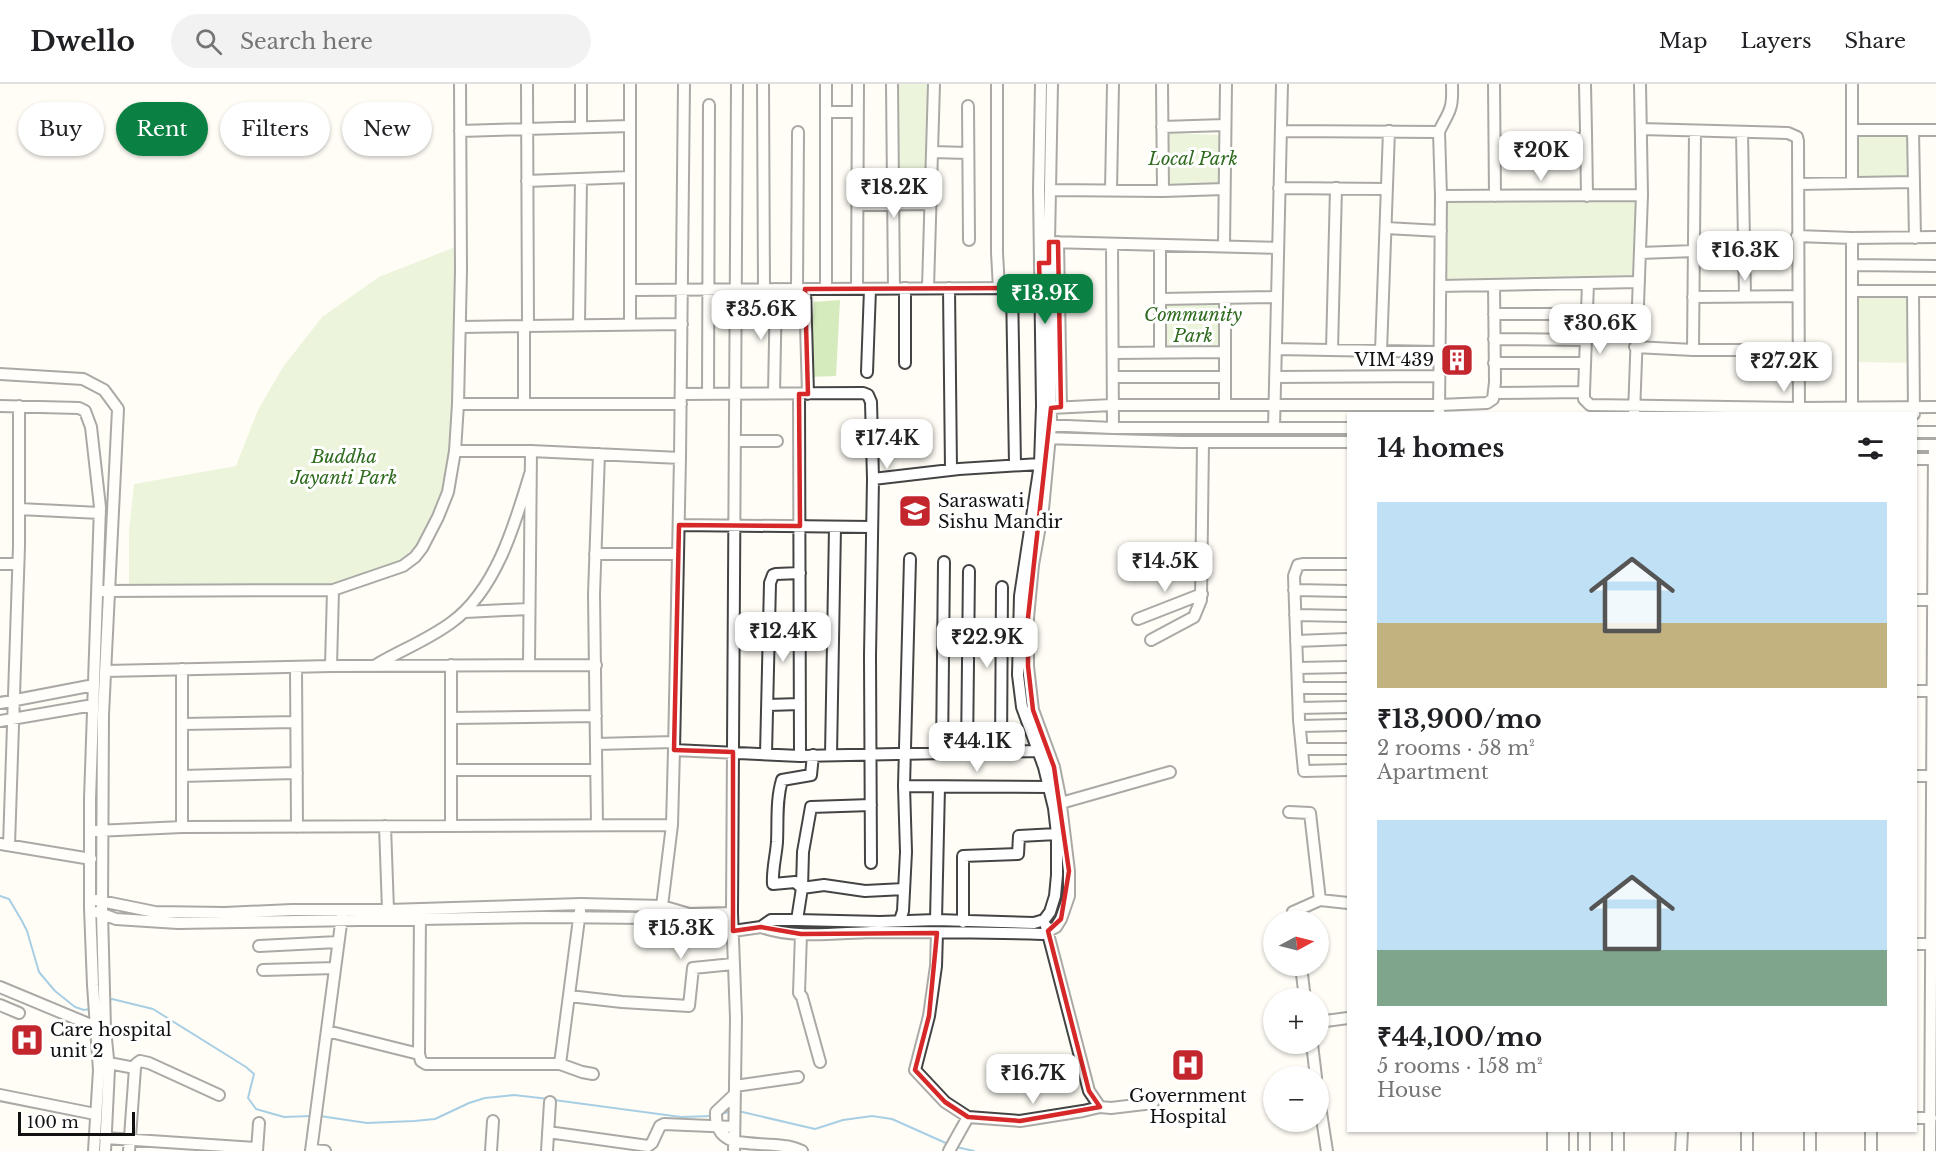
<!DOCTYPE html>
<html lang="en">
<head>
<meta charset="utf-8">
<style>
	body { margin:0; font-family:"Libre Baskerville",serif; background:#f2f2f2; color:#202124; height:100vh; display:flex; flex-direction:column; font-size:22px; white-space:nowrap }
	* { box-sizing:border-box; margin:0 }
	p { font-size:20px; color:#757577 }
	.icon { flex:none; width:33px; height:33px; fill:none; stroke:currentColor; stroke-width:2; stroke-linecap:round; stroke-linejoin:round }
	.map { position:relative; flex:1; overflow:hidden }
	.sheet { position:absolute; left:1347px; top:328px; width:570px; height:720px; display:flex; flex-direction:column; background:#fff; border-radius:0px; box-shadow:0 2px 4px #0004 }
	.sheet>* { flex:none }
	.top-card { position:absolute; left:18px; top:18px; width:570px; height:54px; display:flex; gap:12px }
	.needle { width:39px; rotate:83deg }
	.buttons { position:absolute; left:1263px; top:826px; display:grid; gap:12px }
	.buttons a { display:grid; place-items:center; width:66px; height:66px; border-radius:50%; background:#fff; box-shadow:0 2px 4px #0004; font-size:30px }
	.scale { position:absolute; left:18px; bottom:15px; width:117px; box-sizing:border-box; padding-left:6px; border:3px solid #111; border-top:0; font-size:16px; line-height:21px; white-space:nowrap; color:#111; -webkit-text-stroke:4px #fff; paint-order:stroke }
	.price { position:absolute; translate:-50% -51px; padding:0 14px; border-radius:12px; background:#fff; color:#222; font-size:20px; line-height:39px; filter:drop-shadow(0 2px 3px #0008) }
	.price::after { content:''; position:absolute; left:50%; top:36px; width:18px; height:14px; margin-left:-9px; background:inherit; clip-path:polygon(0 0,100% 0,50% 100%) }
	.price.current { background:#0b8043; color:#fff }
	ul { padding:0; list-style:none }
	li { display:grid; align-content:center; gap:12px; height:318px; padding:0 30px }
	li span { display:grid; place-items:center; height:186px; border-radius:0px; color:#555 }
	li>.icon { margin-inline-start:auto }
	span .icon { width:108px; height:108px; fill:#fffc; stroke-width:1 }
	li b { font-size:26px }
	h2 { display:flex; justify-content:space-between; align-items:center; height:72px; padding:0 30px; font-size:26px }
	.tag { padding:0 21px; border-radius:27px; background:#fff; box-shadow:0 2px 4px #0004; font-size:21px; line-height:54px }
	.tag.current { background:#0b8043; color:#fff }
	header { display:flex; align-items:center; gap:36px; box-sizing:border-box; height:84px; padding:0 30px; background:#fff; border-bottom:2px solid #e0e0e0 }
	header strong { font-size:28px }
	nav { display:flex; gap:33px; margin-inline-start:auto; font-size:21px }
	.search { width:420px; height:54px; background:#f2f2f2; display:flex; align-items:center; gap:15px; box-sizing:border-box; padding:0 21px; border-radius:33px; color:#757577; font-size:22px }
	.map>svg:first-child { display:block }
	.green { fill:#d5ebbd }
	.lines { fill:none; stroke-linecap:round; stroke-linejoin:round }
	.stream { stroke:#3f96cf; stroke-width:2 }
	.minor-casing { stroke:#444; stroke-width:14 }
	.minor { stroke:#fff; stroke-width:10 }
	.marked { fill:none; stroke:#d62828; stroke-width:4.5; stroke-linejoin:round }
	.labels { text-anchor:middle; stroke-width:6; stroke-linejoin:round; paint-order:stroke }
	.park-label { font-size:18px; font-style:italic; fill:#2f6b1f; stroke:#fff }
	.poi-label { font-size:18px; fill:#111; stroke:#fff; text-anchor:start }
</style>
</head>
<body>
<header>
<strong>Dwello</strong>
<div class="search"><svg class="icon" aria-label="search" viewBox="0 0 24 24"><circle cx="10" cy="10" r="6"/><path d="M15 15l6 6"/></svg>Search here</div>
<nav><a>Map</a><a>Layers</a><a>Share</a></nav>
</header>
<div class="map">
<svg width="1936" height="1067" viewBox="0 0 1936 1067">
	<rect width="100%" height="100%" fill="#fffdf5"/>
	<path class="green" d="M892,0h42l-3,120 -37,1z
		M1853,46h60l1,52 -62,1z
		M1166,49l54,2v49l-53,2z
		M1441,112l199,1 -1,85 -199,3z
		M460,161l-12,231 -12,38 -16,29 -19,19 -41,16 -35,8 -196,-2v-53l5,-47 102,-18 22,-56 25,-43 39,-50 57,-40z
		M1854,207h59v72l-61,-1z
		M1225,214v54l-65,1 1,-54z
		M840,216l-4,76 -27,1 5,-75z"/>
	<g class="lines">
		<path class="stream" d="M0,812l9,3 13,22 5,10 12,41 16,19 20,16 9,3 6,-1
			M109,917l3,-2 41,10 93,58 8,7 -6,24 8,11 28,8 27,-1
			M554,1016l127,17 31,-1
			M738,1027l77,18 28,-9 29,-4 20,3 56,25
			M721,1030l11,-3
			M320,1032l47,7 47,-2 21,-2 34,-16 16,-5 29,-3 35,4
			M956,1063l18,4"/>
		<g class="minor-casing">
			<path id="minor" d="M527,0l1,241
				M581,0v43
				M630,0v239
				M763,0l1,205
				M826,0v205
				M892,0l2,204
				M997,0v169l2,35
				M1162,0l1,107
				M1494,0l1,112
				M1852,0v99
				M968,22l1,134
				M826,28h32
				M1162,43l63,-2
				M1641,45l147,4 9,4 1,4 1,273
				M1853,46h83
				M1913,46l2,108
				M460,47l170,-5
				M1281,47l158,1
				M1586,48l1,64
				M1742,48l3,164
				M1495,58l86,-3 4,-2 1,-5 -1,-48
				M932,68l36,1
				M527,97l103,-4
				M1798,100l116,-2
				M1279,104l108,1
				M1050,106l113,1 61,-2
				M1111,106l2,-106
				M1441,112l201,-1
				M858,121l73,-1
				M1386,144l55,3
				M1797,152l55,2 84,-1
				M1852,154v170
				M1049,158l229,6
				M1058,158l3,165
				M1112,160l1,184
				M1160,161v108
				M1224,161l2,-161
				M1640,169l54,-2
				M1853,181l83,1
				M1588,199l-4,109v7l6,6 209,3 137,-1
				M1440,202l199,-4
				M1012,203l3,178
				M905,204v75
				M928,204l6,-204
				M949,204l2,182
				M797,205l1,-157
				M805,205l3,105
				M857,205l1,-205
				M630,206l410,-2
				M1853,207h83
				M1913,207l1,123
				M1693,213l105,-1
				M1225,214v107
				M1161,215l116,-2
				M1494,230h94
				M579,240l2,-145
				M460,243l222,-3
				M1494,255l93,1
				M1635,263l58,3h104
				M1276,265l163,3
				M1332,266l4,-162
				M1693,266l2,-219
				M1381,267l8,-220
				M1113,269l112,-1
				M1494,279h91
				M867,288l3,-83
				M0,290l83,5 21,11 14,19 -15,306 -1,198 3,116 4,40 -4,82
				M1113,293h112
				M1275,293l164,-1
				M774,309l2,-104
				M1494,309l90,-1
				M681,310l182,-1 5,2 3,7 2,77 -3,177 1,207
				M708,310l1,-289
				M799,310l1,362
				M458,320h223
				M524,320v-78
				M0,322l79,2 6,3 6,16 9,80 -10,292v109l3,77 6,85 -5,81
				M1051,324l61,-3h327l48,-2 6,-4 2,-17 -1,-97
				M1439,330l2,-218 -2,-64c3,-8 8,-14 11,-23 3,-8 2,-16 2,-25
				M1634,330l8,-219 -2,-111
				M1044,341l69,3h235
				M1274,344l8,-344
				M1916,348h20
				M1043,354l138,4h167
				M735,357h42
				M1916,361h20
				M455,367h76l149,7
				M1916,375h18
				M873,395l86,-10 81,-5
				M19,425l81,4
				M679,441l193,2
				M595,470h83
				M0,480h18
				M1348,480h-44l-6,1 -4,11 5,144 5,51 44,-1
				M1294,506l54,1
				M103,507l230,-1 70,-24 12,-9 7,-9 16,-31 10,-25 7,-41 3,-47 3,-134 -1,-186
				M1916,516h17
				M465,528l63,-3
				M1295,531l53,1
				M1138,535l64,-25
				M1151,556l43,-23 7,-17 2,-158
				M1296,557l52,-2
				M529,580l2,-213
				M376,581c25,-15 52,-25 76,-43 44,-32 63,-98 78,-148
				M331,582l2,-76
				M296,583l1,160
				M1297,584l51,-1
				M105,587l226,-5 265,-1
				M1298,604h50
				M1916,607h17
				M0,619l94,-18
				M768,621l32,-1
				M1299,624l49,-1
				M451,634l145,-2
				M0,637l93,-16
				M182,640l114,-2
				M1300,642l48,-1
				M596,660l78,-2
				M1302,665h46
				M674,666l126,6 238,-5
				M1001,668l1,-165
				M942,669l2,-191
				M967,669l2,-182
				M766,670l4,-171 3,-8 3,-1 24,-1
				M831,671l4,-228
				M451,686h145
				M182,692l115,-3
				M1916,692h16
				M904,702l145,1
				M1061,719l109,-31
				M871,721l-60,2 -8,45 -1,36 22,-3 41,6 39,-2
				M1289,728l21,1 10,87
				M597,741l-3,-231 5,-140
				M385,742l3,84
				M451,742v-161
				M182,743v-158
				M96,747l86,-4 490,-2
				M0,760l91,15
				M9,761l10,-299v-140
				M96,816l59,12 70,1 67,-3h96l193,-6 81,2 27,8 43,-1
				M662,822l10,-81 2,-75 6,-292 4,-374
				M97,828l19,7 62,4 365,-6 106,1 26,-1 11,-3
				M420,828l-1,142 2,7 5,3h134l22,8 11,2
				M797,836l5,-32 -7,-6 -22,2c-1,-14 3,-28 4,-42 1,-21 -1,-42 5,-62l29,-5 2,-20
				M900,836l3,-9 3,-59 -2,-66 6,-227
				M936,836l3,-133
				M1295,837l-2,-9 27,-12 28,3
				M963,838v-66l55,-2 1,-18 38,-2
				M1046,842l43,165 11,16 11,1 42,-5
				M761,843c34,12 74,6 110,5 57,0 114,0 171,2l14,-7 5,-8 8,-23v-25l-9,-74 -6,-30 -21,-57 -5,-44v-48l5,-53 10,-56 8,-84 -2,-183 3,-158
				M733,847l28,-4 10,-7h26l83,2 56,-2 98,3 10,-3 6,-8 5,-16 2,-21v-41l-3,-26 -10,-41 -22,-60 -4,-32 2,-79 20,-132 2,-58 -3,-216 2,-106
				M937,849l-1,33 -7,50 -14,54 30,32 23,15 52,4 63,-10 17,-4
				M801,850l-2,59 3,4 18,65
				M1916,860h15
				M259,862l79,-4
				M1301,882l4,33
				M263,886l72,-2
				M0,903l96,40
				M569,912l53,6 67,4 4,-38 40,-4
				M0,921l19,8
				M1318,938l30,-4
				M327,947l92,23
				M1312,960l4,33
				M103,978l32,6
				M560,980l20,-153
				M735,1002l63,-9
				M1318,1009l9,58
				M735,1010l-19,18c-2,39 36,29 68,34 6,0 13,3 18,5
				M0,1011l95,19
				M1916,1034h15
				M1553,1047v20
				M1563,1047v20
				M1584,1047v20
				M1618,1047v20
				M1871,1047v20
				M548,1048l100,14 4,-3 8,-17 4,-2 70,3
				M105,1054l152,10
				M311,1066l14,1
				M129,1067l6,-83 1,-4 4,-3 9,2 70,32
				M257,1067l2,-28
				M311,1067l31,-235
				M491,1067l2,-30
				M547,1067l3,-49
				M734,1067l2,-133 -4,-105 5,-829
				M949,1067l19,-34
				M1681,1067l1,-20
				M1747,1067v-20
				M1810,1067v-20
				M1930,1067l4,-706"/>
		</g>
		<use href="#minor" class="minor"/>
	</g>
	<path d="M0 0H1936V1067H0ZM1049,158h9l3,165 -10,1 -23,210v48l5,44 21,57 15,104 -8,48 -13,12 41,160 11,16 -80,14 -52,-4 -23,-15 -30,-32 14,-54 8,-83 -136,1 -40,-7 -28,4v-179l-59,-2 5,-225 121,1 -1,-132h9l-3,-105 235,-1 -1,-25h10z" fill="#fffdf5" fill-opacity=".55" fill-rule="evenodd"/>
	<path class="marked" d="M1049,158h9l3,165 -10,1 -23,210v48l5,44 21,57 15,104 -8,48 -13,12 41,160 11,16 -80,14 -52,-4 -23,-15 -30,-32 14,-54 8,-83 -136,1 -40,-7 -28,4v-179l-59,-2 5,-225 121,1 -1,-132h9l-3,-105 235,-1 -1,-25h10z"/>
	<defs>
		<g id="building-square" transform="scale(1.725)"><rect x="-9" y="-9" width="18" height="18" rx="4" fill="#c4262e" stroke="#fff"/><path d="M-4-6H4V6H1V3H-1V6H-4ZM-2.5-4.3h1.7v1.8h-1.7ZM.8-4.3h1.7v1.8H.8ZM-2.5-1h1.7V.8h-1.7ZM.8-1h1.7V.8H.8Z" fill="#fff"/></g>
		<g id="school-square" transform="scale(1.725)"><rect x="-9" y="-9" width="18" height="18" rx="4" fill="#c4262e" stroke="#fff"/><path d="M0-5L7-2L0 1L-7-2ZM-4 1L0 2.5L4 1V4Q0 6-4 4Z" fill="#fff"/></g>
		<g id="hospital-square" transform="scale(1.725)"><rect x="-9" y="-9" width="18" height="18" rx="4" fill="#c4262e" stroke="#fff"/><path d="M-5-5h3v3.5h4V-5h3V5h-3V1.5h-4V5h-3Z" fill="#fff"/></g>
	</defs>
	<g fill-rule="evenodd">
		<use href="#building-square" x="1457" y="276"/>
		<use href="#school-square" x="915" y="427"/>
		<use href="#hospital-square" x="27" y="956"/>
		<use href="#hospital-square" x="1188" y="981"/>
	</g>
	<g class="labels">
		<g class="park-label">
			<text x="1193" y="81">Local Park</text>
			<text x="1193" y="237">Community<tspan x="1193" dy="21">Park</tspan></text>
			<text x="344" y="379">Buddha<tspan x="344" dy="21">Jayanti Park</tspan></text>
		</g>
		<g class="poi-label">
			<text x="1434" y="282" text-anchor="end">VIM 439</text>
			<text x="938" y="423">Saraswati<tspan x="938" dy="21">Sishu Mandir</tspan></text>
			<text x="50" y="952">Care hospital<tspan x="50" dy="21">unit 2</tspan></text>
			<text x="1188" y="1018" text-anchor="middle">Government<tspan x="1188" dy="21">Hospital</tspan></text>
		</g>
	</g>
</svg>
<div class="buttons">
<a><svg class="needle" viewBox="-14 -14 28 28"><path d="M0-13l5 13h-10z" fill="#e53935"/><path d="M0 13l5-13h-10z" fill="#757577"/></svg></a>
<a>+</a>
<a>−</a>
</div>
<div class="scale">100 m</div>
<b class="price" style="left:1541px;top:98px">₹20K</b>
<b class="price" style="left:894px;top:135px">₹18.2K</b>
<b class="price" style="left:1745px;top:198px">₹16.3K</b>
<b class="price current" style="left:1045px;top:241px">₹13.9K</b>
<b class="price" style="left:761px;top:257px">₹35.6K</b>
<b class="price" style="left:1600px;top:271px">₹30.6K</b>
<b class="price" style="left:1784px;top:309px">₹27.2K</b>
<b class="price" style="left:887px;top:386px">₹17.4K</b>
<b class="price" style="left:1165px;top:509px">₹14.5K</b>
<b class="price" style="left:783px;top:579px">₹12.4K</b>
<b class="price" style="left:987px;top:585px">₹22.9K</b>
<b class="price" style="left:977px;top:689px">₹44.1K</b>
<b class="price" style="left:681px;top:876px">₹15.3K</b>
<b class="price" style="left:1033px;top:1021px">₹16.7K</b>
<div class="top-card">
<a class="tag">Buy</a>
<a class="tag current">Rent</a>
<a class="tag">Filters</a>
<a class="tag">New</a>
</div>
<section class="sheet">
<h2>14 homes<svg class="icon" aria-label="filters" viewBox="0 0 24 24"><path d="M4 7h16M4 17h16"/><circle cx="9" cy="7" r="2"/><circle cx="15" cy="17" r="2"/></svg></h2>
<ul>
<li><span style="background:linear-gradient(#bfe0f5 65%,#c2b280 0)"><svg class="icon" aria-label="home" viewBox="0 0 24 24"><path d="M3 11l9-7 9 7M6 9v11h12V9"/></svg></span><div><b>₹13,900/mo</b><p>2 rooms · 58 m²</p><p>Apartment</p></div></li>
<li><span style="background:linear-gradient(#bfe0f5 70%,#7fa58c 0)"><svg class="icon" aria-label="home" viewBox="0 0 24 24"><path d="M3 11l9-7 9 7M6 9v11h12V9"/></svg></span><div><b>₹44,100/mo</b><p>5 rooms · 158 m²</p><p>House</p></div></li>
</ul>
</section>
</div>
</body>
</html>
